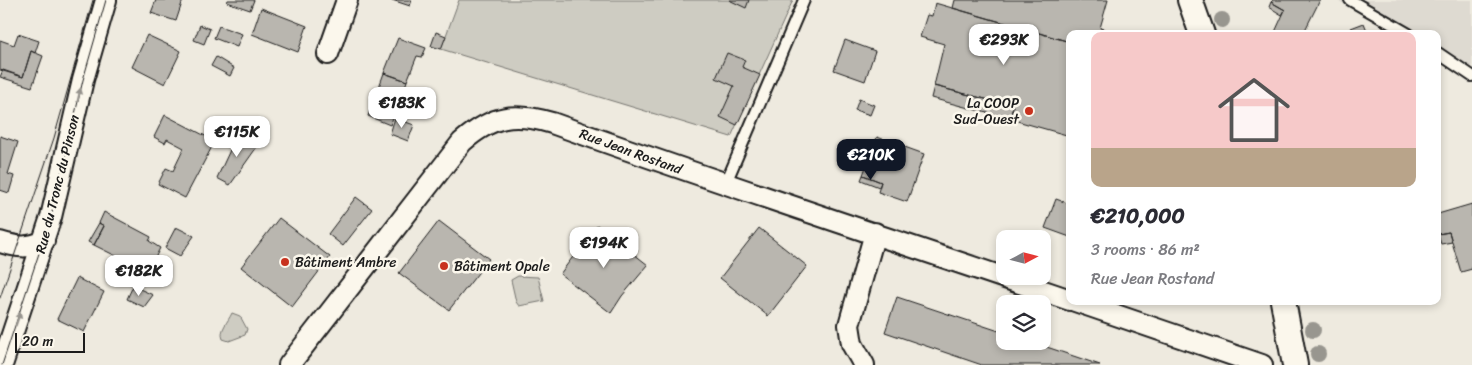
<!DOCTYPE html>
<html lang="en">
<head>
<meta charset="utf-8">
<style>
	body { margin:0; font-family:Sriracha,sans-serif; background:#f7f7f7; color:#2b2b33; height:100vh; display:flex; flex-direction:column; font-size:19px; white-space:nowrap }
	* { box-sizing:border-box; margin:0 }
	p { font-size:16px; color:#7c7c81 }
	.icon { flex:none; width:28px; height:28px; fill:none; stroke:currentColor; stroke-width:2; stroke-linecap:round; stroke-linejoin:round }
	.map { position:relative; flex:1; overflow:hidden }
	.details { position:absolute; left:1066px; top:30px; width:375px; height:275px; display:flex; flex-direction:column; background:#fff; border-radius:10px; box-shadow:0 2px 8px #0003 }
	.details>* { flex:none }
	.needle { width:32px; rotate:83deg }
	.controls { position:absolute; left:996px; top:230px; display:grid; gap:10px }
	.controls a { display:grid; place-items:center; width:55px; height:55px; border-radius:10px; background:#fff; box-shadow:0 2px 8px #0003; font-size:25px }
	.scale { position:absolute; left:15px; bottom:12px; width:70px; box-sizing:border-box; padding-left:5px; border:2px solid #1c1c1c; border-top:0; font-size:14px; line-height:18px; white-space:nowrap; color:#1c1c1c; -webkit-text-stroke:4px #fbf7ec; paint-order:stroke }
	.price { position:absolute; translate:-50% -42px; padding:0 11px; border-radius:10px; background:#fff; color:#222; font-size:16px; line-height:32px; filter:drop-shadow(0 1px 2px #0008) }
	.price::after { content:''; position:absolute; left:50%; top:30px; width:15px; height:11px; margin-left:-8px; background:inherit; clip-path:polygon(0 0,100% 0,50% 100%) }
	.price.active { background:#111827; color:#fff }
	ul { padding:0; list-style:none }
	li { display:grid; align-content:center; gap:10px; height:265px; padding:0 25px }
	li+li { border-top:1px solid #e1e1e2 }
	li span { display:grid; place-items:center; height:155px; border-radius:10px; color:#555 }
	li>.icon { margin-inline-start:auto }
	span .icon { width:90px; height:90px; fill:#fffc; stroke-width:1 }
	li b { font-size:21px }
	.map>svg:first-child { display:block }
	.built { fill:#dedad1 }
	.green { fill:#ceccc2; stroke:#75746f }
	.building { fill:#b9b6af; stroke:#1c1c1c }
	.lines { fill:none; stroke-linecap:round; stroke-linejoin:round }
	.service-casing { stroke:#1c1c1c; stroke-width:14 }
	.minor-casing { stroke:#1c1c1c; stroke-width:24 }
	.tertiary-casing { stroke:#1c1c1c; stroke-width:28 }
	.service { stroke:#fbf7ec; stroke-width:10 }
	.minor { stroke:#fbf7ec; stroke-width:20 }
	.tertiary { stroke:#fbf7ec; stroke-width:24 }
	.tram { stroke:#1c1c1c; stroke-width:1 }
	.tree { fill:#98968f }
	.oneway { fill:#97948e }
	.poi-dot { fill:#c8321e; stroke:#fbf7ec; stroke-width:2 }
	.labels { text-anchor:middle; stroke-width:5; stroke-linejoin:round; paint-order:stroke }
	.poi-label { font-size:14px; fill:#1c1c1c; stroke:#fbf7ec; text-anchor:start }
	.street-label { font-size:14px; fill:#1c1c1c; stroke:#fbf7ec }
</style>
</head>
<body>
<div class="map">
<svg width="1472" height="365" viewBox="0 0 1472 365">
	<rect width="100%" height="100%" fill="#eeeadf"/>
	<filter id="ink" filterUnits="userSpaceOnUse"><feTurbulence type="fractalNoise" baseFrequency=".02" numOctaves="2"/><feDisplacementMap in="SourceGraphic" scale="10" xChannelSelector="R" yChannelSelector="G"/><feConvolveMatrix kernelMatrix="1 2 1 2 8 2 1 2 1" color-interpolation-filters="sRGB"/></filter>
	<g filter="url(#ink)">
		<path class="built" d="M1336,0h136v82l-34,-23v-25h-37l-11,-8z"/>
		<path class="green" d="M459,0h334l-62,137 -290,-88z
			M518,276l20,1 6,24 -25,5 -3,-4 -5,-22z
			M232,313l8,3 7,13 -2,6 -16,6 -6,-2c-4,-9 5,-17 9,-26z"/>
		<path class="building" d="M156,0h27l-7,21 -25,-8z
			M228,0h26l-4,10 -23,-8z
			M392,0h20l-2,6z
			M729,0h20l-3,8z
			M955,0h153l-8,28 20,6h-50v8l-117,-34z
			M1273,0h47l-17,34h-24l-4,-2 10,-22 -14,-8z
			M1271,2l14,8 -3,5 -13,-8z
			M935,3l135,39v94l-60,-17 3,-13 -79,-20 10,-42 -24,-7 7,-22 5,1z
			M261,8l46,18 -9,26 -46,-18z
			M1364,23l4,10 -15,1 -2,-6z
			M200,25l10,4 -6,15 -10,-4z
			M219,26l23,8 -5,13 -23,-9z
			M436,32l10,4 -5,13 -10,-3z
			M18,34l21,7 -4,12 -4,-2 -8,26 -23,-7v-30l14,5z
			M147,35l34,16 -16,33 -33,-17z
			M398,38l28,10 -4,9 -5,-1 -10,25 -23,-8z
			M845,40l30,11 -10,30 -31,-11z
			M31,51l12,5 -11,31 -32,-10 3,-7 20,7z
			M727,53l18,7 -3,7 18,8 -23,50 -17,-8 14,-31 -18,-8z
			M216,57l18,11 -4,8 -19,-10z
			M384,73l23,8 -9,25 -23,-8z
			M934,86l79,20 -3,13 -79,-21z
			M375,98l23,8 -8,19 -22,-9z
			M859,99l15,6 -4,10 -15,-5z
			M165,115l50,26 -30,57 -27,-14 8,-16 7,3 11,-23 -17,-9 -2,4 -11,-6z
			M395,118l19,7 -6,16 -18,-7z
			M238,133l21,11 -29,41 -13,-7z
			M0,136l18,6 -10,32 6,2 -5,17 -9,-3z
			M877,137l47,17 -17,48 -29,-10 3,-10 -18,-7z
			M863,175l18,7 -2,5 -18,-7z
			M356,197l16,12 -29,37 -15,-12z
			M1056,199l14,5v33l-25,-9z
			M1472,204v65l-11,3 -12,-40 -11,2v-20z
			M104,212l47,25 -2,4 11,7 -12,24 -54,-27 10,-19 -5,-3z
			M279,218l51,39 -38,50 -51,-40z
			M439,221l50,38 -40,51 -50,-37z
			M99,223l5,3 -10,19 -6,-3z
			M597,225l51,40 -26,31 -11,17 -51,-39z
			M176,227l18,9 -14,20 -15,-8z
			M759,228l48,38 -39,50 -48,-38z
			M1449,232l3,10 -11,2 -3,-10z
			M77,278l27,14 -20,40 -27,-13z
			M133,286l20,9 -9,12 -17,-8z
			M897,297l108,36v8h24l71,24h-118l-97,-33z"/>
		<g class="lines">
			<g class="service-casing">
				<path id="service" d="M1350,0l59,34
					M1438,53l34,23
					M725,185l79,-185"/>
			</g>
			<g class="minor-casing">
				<path id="minor" d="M328,54l19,-54
					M0,242c17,5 28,7 44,-1
					M1075,301l187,64
					M2,365l49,-148 32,-137 23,-80
					M289,365l173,-223c31,-27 52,-30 90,-19 172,62 345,118 518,177
					M864,365l-12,-21 -3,-19 26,-92"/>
			</g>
			<g class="tertiary-casing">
				<path id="tertiary" d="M1190,0l12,34
					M1283,301l12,64"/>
			</g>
			<use href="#service" class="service"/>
			<use href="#minor" class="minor"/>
			<use href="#tertiary" class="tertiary"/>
			<path class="tram" d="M0,298l54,-160 39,-138
				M2,365l49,-148 32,-137 23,-80"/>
		</g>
		<g class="tree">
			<circle cx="1222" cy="20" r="8"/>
			<circle cx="1313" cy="330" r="8"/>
			<circle cx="1318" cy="354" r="8"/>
		</g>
		<defs><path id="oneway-solid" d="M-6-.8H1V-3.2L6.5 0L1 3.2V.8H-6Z" transform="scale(1.25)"/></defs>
		<g class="oneway">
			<use href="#oneway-solid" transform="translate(79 95) rotate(-77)"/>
			<use href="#oneway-solid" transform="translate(18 319) rotate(-71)"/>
		</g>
	</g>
	<g class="poi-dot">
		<circle cx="1029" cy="111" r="5"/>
		<circle cx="285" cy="262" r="5"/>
		<circle cx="444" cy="266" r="5"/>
	</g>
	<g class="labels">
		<g class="poi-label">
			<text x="1019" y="108" text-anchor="end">La COOP<tspan x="1019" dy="16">Sud-Ouest</tspan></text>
			<text x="295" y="267">Bâtiment Ambre</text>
			<text x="454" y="271">Bâtiment Opale</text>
		</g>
		<g class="street-label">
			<text transform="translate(631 151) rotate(20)" y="5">Rue Jean Rostand</text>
			<text transform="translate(57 184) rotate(-76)" y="5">Rue du Tronc du Pinson</text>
		</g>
	</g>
</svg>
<div class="controls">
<a><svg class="needle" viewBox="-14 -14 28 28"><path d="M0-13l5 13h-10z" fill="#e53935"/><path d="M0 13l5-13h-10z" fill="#7c7c81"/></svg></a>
<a><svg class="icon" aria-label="layers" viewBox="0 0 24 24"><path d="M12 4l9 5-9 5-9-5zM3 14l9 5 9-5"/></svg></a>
</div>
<div class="scale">20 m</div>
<b class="price" style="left:1004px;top:66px">€293K</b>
<b class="price" style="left:402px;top:129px">€183K</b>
<b class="price" style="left:237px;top:158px">€115K</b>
<b class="price active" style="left:871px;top:181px">€210K</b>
<b class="price" style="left:604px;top:269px">€194K</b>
<b class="price" style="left:139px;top:297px">€182K</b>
<section class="details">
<ul>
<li><span style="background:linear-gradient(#f6c9c9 75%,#b9a48a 0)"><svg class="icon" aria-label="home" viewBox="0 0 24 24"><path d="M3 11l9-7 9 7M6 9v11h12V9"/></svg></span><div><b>€210,000</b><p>3 rooms · 86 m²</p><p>Rue Jean Rostand</p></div></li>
</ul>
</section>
</div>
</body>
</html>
